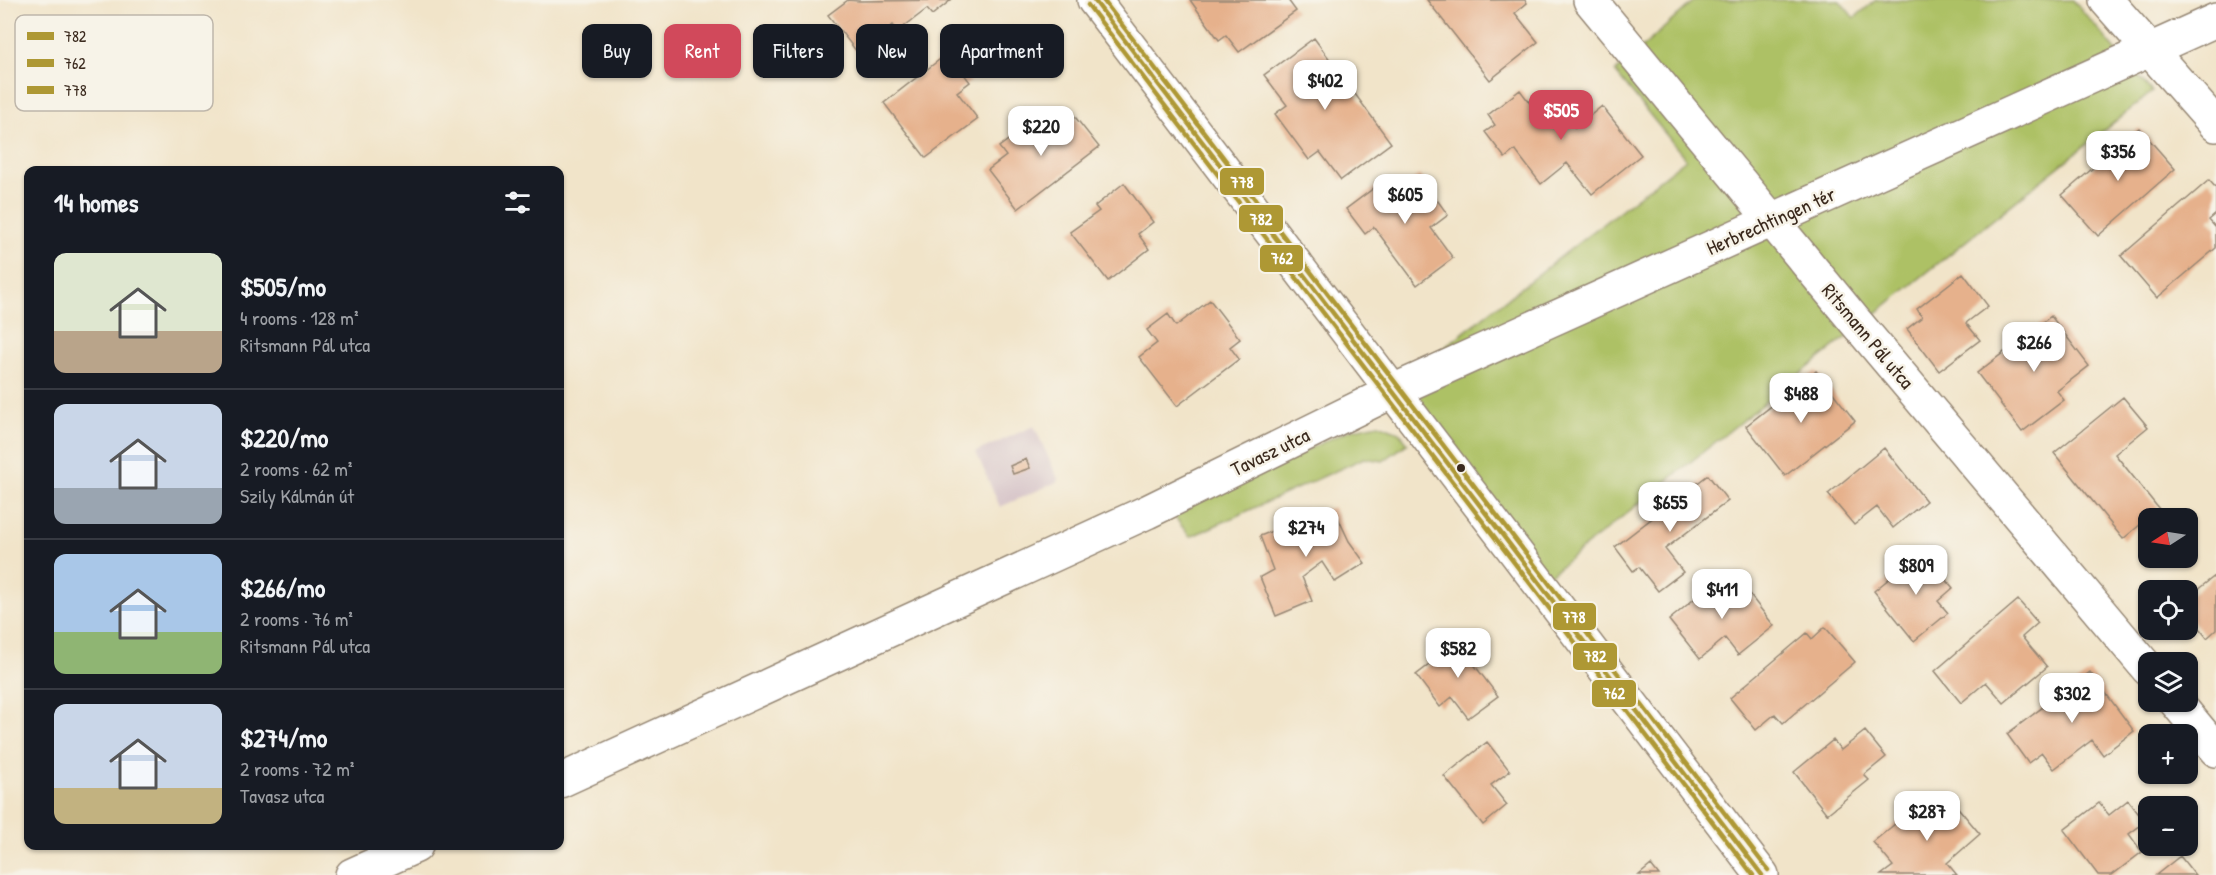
<!DOCTYPE html>
<html lang="en">
<head>
<meta charset="utf-8">
<style>
	body { margin:0; font-family:"Patrick Hand",sans-serif; background:#20242c; color:#f1f3f6; height:100vh; display:flex; flex-direction:column; font-size:22px; white-space:nowrap }
	* { box-sizing:border-box; margin:0 }
	p { font-size:20px; color:#9ea1a6 }
	.icon { flex:none; width:33px; height:33px; fill:none; stroke:currentColor; stroke-width:2; stroke-linecap:round; stroke-linejoin:round }
	.map { position:relative; flex:1; overflow:hidden }
	.panel { position:absolute; left:24px; top:166px; width:540px; height:684px; display:flex; flex-direction:column; background:#171b24; border-radius:12px; box-shadow:0 2px 4px #0004 }
	.panel>* { flex:none }
	.banner { position:absolute; left:582px; top:24px; width:570px; height:54px; display:flex; gap:12px }
	.needle { width:39px; rotate:258deg }
	.buttons { position:absolute; left:2138px; top:508px; display:grid; gap:12px }
	.buttons a { display:grid; place-items:center; width:60px; height:60px; border-radius:12px; background:#171b24; box-shadow:0 2px 4px #0004; font-size:30px }
	.price { position:absolute; translate:-50% -51px; padding:0 14px; border-radius:12px; background:#fff; color:#222; font-size:20px; line-height:39px; filter:drop-shadow(0 2px 3px #0008) }
	.price::after { content:''; position:absolute; left:50%; top:36px; width:18px; height:14px; margin-left:-9px; background:inherit; clip-path:polygon(0 0,100% 0,50% 100%) }
	.price.active { background:#d1495b; color:#fff }
	ul { padding:0; list-style:none }
	li { display:flex; align-items:center; gap:18px; height:150px; padding:0 30px }
	li+li { border-top:2px solid #363941 }
	li span { display:grid; place-items:center; flex:none; width:168px; height:120px; border-radius:12px; color:#555 }
	li>.icon { margin-inline-start:auto }
	span .icon { width:72px; height:72px; fill:#fffc; stroke-width:1 }
	li b { font-size:26px }
	h2 { display:flex; justify-content:space-between; align-items:center; height:72px; padding:0 30px; font-size:26px }
	.pill { padding:0 21px; border-radius:12px; background:#171b24; box-shadow:0 2px 4px #0004; font-size:21px; line-height:54px }
	.pill.active { background:#d1495b; color:#fff }
	.map>svg:first-child { display:block }
	.industrial { fill:#d2bec4 }
	.green { fill:#adc165; stroke:#747642; stroke-width:1.5 }
	.building { fill:#e6b18c }
	.lines { fill:none; stroke-linecap:round; stroke-linejoin:round }
	.minor-casing { stroke:#968774; stroke-width:36 }
	.tertiary-casing { stroke:#968774; stroke-width:36 }
	.minor { stroke:#fff; stroke-width:33 }
	.tertiary { stroke:#fff; stroke-width:33 }
	.bus-1-casing { stroke:#f7f3e8; stroke-width:9 }
	.bus-2-casing { stroke:#f7f3e8; stroke-width:9 }
	.bus-3-casing { stroke:#f7f3e8; stroke-width:9 }
	.bus-1 { stroke:#ae9834; stroke-width:4.5 }
	.bus-2 { stroke:#ae9834; stroke-width:4.5 }
	.bus-3 { stroke:#ae9834; stroke-width:4.5 }
	.bus-dot { fill:#3b2a1e; stroke:#f7f3e8; stroke-width:2 }
	.labels { text-anchor:middle; stroke-width:5; stroke-linejoin:round; paint-order:stroke }
	.street-label { font-size:20px; fill:#3b2a1e; stroke:#f7f3e8 }
	.key { fill:#f7f3e8; stroke:#bfb7ab; stroke-width:1.5 }
	.key-label { font-size:16px; fill:#3b2a1e }
	.line-badge { stroke:#f7f3e8; stroke-width:2 }
	.badge-label { font-size:16px; text-anchor:middle; font-weight:bold; fill:#fff }
</style>
</head>
<body>
<div class="map">
<svg width="2216" height="875" viewBox="0 0 2216 875">
	<rect width="100%" height="100%" fill="#f7f3e8"/>
	<filter id="ink" filterUnits="userSpaceOnUse"><feTurbulence type="fractalNoise" baseFrequency=".0167" numOctaves="2"/><feDisplacementMap in="SourceGraphic" scale="12" xChannelSelector="R" yChannelSelector="G"/><feConvolveMatrix kernelMatrix="1 2 1 2 8 2 1 2 1" color-interpolation-filters="sRGB"/></filter>
	<filter id="wash" filterUnits="userSpaceOnUse"><feTurbulence type="fractalNoise" baseFrequency=".008" numOctaves="4" result="noise"/><feDisplacementMap in="SourceGraphic" scale="24" xChannelSelector="R" yChannelSelector="G"/><feGaussianBlur stdDeviation="1.35" result="paint"/><feColorMatrix in="noise" values="0 0 0 0 0 0 0 0 0 0 0 0 0 0 0 0 0 1.4 0 .05"/><feComposite in="paint" operator="in"/></filter>
	<g filter="url(#wash)">
		<rect width="100%" height="100%" fill="#f1e4c9"/>
		<path class="industrial" d="M1034,426l25,55 -59,26 -24,-55z"/>
		<path class="green" d="M1695,0h144l15,18 22,-18h197l79,92 -605,485 -143,-198 282,-220 -71,-87z
			M1379,424l20,8 9,11 -25,18 -19,-3 -174,79 -18,-24 177,-83z"/>
		<g id="blocks">
			<path class="building" d="M848,0l11,1 92,-1 -19,15 -5,-6 -29,22 -5,-6 -36,27 -29,-37z
				M1190,0h98l8,11 -57,41 -13,-17 -7,5z
				M1427,0h98l2,3 -12,10 23,29 -48,38z
				M1314,38l77,105 -50,37 -21,-28 -11,8 -34,-46 12,-9 -23,-30z
				M948,53l22,29 -13,10 21,27 -52,39 -42,-55z
				M1520,90l15,20 16,-13 24,31 27,-22 39,49 -49,39 -25,-31 -26,21 -26,-34 -10,8 -20,-26 10,-7 -7,-10z
				M1068,108l31,39 -81,62 -30,-39 18,-14 -7,-9 28,-21 6,9z
				M2139,128l36,41 -77,67 -36,-41z
				M1419,175l29,40 -17,13 22,30 -36,27 -43,-58 -9,7 -19,-25 40,-30 10,13z
				M2209,180l7,8v26l-7,6 7,8v20l-59,50 -36,-42z
				M1124,183l29,39 -15,12 11,15 -41,32 -38,-49 29,-21 -4,-5z
				M1963,273l25,33 -22,17 14,17 -41,31 -32,-42 15,-12 -5,-8z
				M1210,300l30,39 -10,8 9,12 -62,47 -38,-49 18,-14 -10,-13 21,-16 8,12z
				M2051,316l38,50 -32,25 7,9 -42,32 -45,-59z
				M1816,371l39,50 -70,55 -39,-50z
				M2123,397l25,30 -33,27 44,55 -36,30 -69,-86z
				M1884,448l42,53 -33,27 -16,-21 -23,18 -26,-31z
				M1026,459l4,9 -17,6 -3,-8z
				M1708,475l20,26 -63,48 18,23 -25,19 -19,-24 -6,4 -18,-24z
				M1333,507l16,34 16,22 -30,19 -13,-20 -20,15 10,24 -36,15 -16,-39 13,-7 -13,-34z
				M1923,551l30,37 -15,13 10,12 -34,28 -40,-50z
				M2216,575v55l-9,8 -20,-25v-15z
				M1739,581l35,45 -36,29 -13,-17 -25,21 -31,-39 42,-35 9,11z
				M2018,600l20,23 -16,14 25,30 -43,36 -18,-21 -25,21 -26,-32z
				M1825,627l30,35 -72,61 -8,-9 -19,16 -26,-32 77,-65 5,6z
				M1467,636l14,19 -9,7 26,34 -30,22 -16,-21 -12,10 -24,-32z
				M2090,672l44,59 -31,24 -11,-15 -38,29 -12,-16 -14,10 -21,-29z
				M1865,731l21,26 -22,18 5,5 -42,34 -33,-42 39,-32 8,10z
				M1487,742l23,29 -19,14 16,20 -24,20 -39,-49z
				M1949,797l31,37 -33,29 10,12h-76l12,-9 -20,-24 33,-27 9,10z
				M2128,800l17,22 -16,12 13,18 -30,23h-14l-34,-45 35,-27 10,12z
				M2180,856l15,19h-39z
				M1651,865l8,10h-20z"/>
		</g>
	</g>
	<g filter="url(#ink)">
		<use href="#blocks" fill-opacity="0" stroke="#968774" stroke-width="1.5"/>
		<g class="lines">
			<g class="minor-casing">
				<path id="minor" d="M1590,0l264,320 294,349
					M2106,0l110,125
					M2176,702l40,48
					M560,781l587,-269 246,-121 823,-371
					M352,875l64,-29"/>
			</g>
			<g class="tertiary-casing">
				<path id="tertiary" d="M1094,0l668,875"/>
			</g>
			<use href="#minor" class="minor"/>
			<use href="#tertiary" class="tertiary"/>
			<g class="bus-1-casing">
				<path id="bus-1" d="M1094,0l668,875"/>
			</g>
			<g class="bus-2-casing">
				<path id="bus-2" d="M1088,5l665,870"/>
			</g>
			<g class="bus-3-casing">
				<path id="bus-3" d="M1103,0l665,870"/>
			</g>
			<use href="#bus-1" class="bus-1"/>
			<use href="#bus-2" class="bus-2"/>
			<use href="#bus-3" class="bus-3"/>
		</g>
	</g>
	<circle class="bus-dot" cx="1461" cy="468" r="5"/>
	<g class="labels">
		<g class="street-label">
			<text transform="translate(1771 221) rotate(-24)" y="7">Herbrechtingen tér</text>
			<text transform="translate(1868 336) rotate(50)" y="7">Ritsmann Pál utca</text>
			<text transform="translate(1270 452) rotate(-26)" y="7">Tavasz utca</text>
		</g>
	</g>
	<rect x="15" y="15" width="198" height="96" rx="9" class="key"/>
	<rect x="27" y="32" width="27" height="8" fill="#ae9834"/>
	<rect x="27" y="59" width="27" height="8" fill="#ae9834"/>
	<rect x="27" y="86" width="27" height="8" fill="#ae9834"/>
	<g class="key-label">
		<text x="64" y="42">782</text>
		<text x="64" y="69">762</text>
		<text x="64" y="96">778</text>
	</g>
	<g class="line-badge">
		<rect x="1219" y="167" width="46" height="29" rx="6" fill="#ae9834"/>
		<rect x="1238" y="204" width="46" height="29" rx="6" fill="#ae9834"/>
		<rect x="1259" y="244" width="45" height="29" rx="6" fill="#ae9834"/>
		<rect x="1552" y="602" width="45" height="29" rx="6" fill="#ae9834"/>
		<rect x="1572" y="642" width="46" height="29" rx="6" fill="#ae9834"/>
		<rect x="1591" y="679" width="46" height="29" rx="6" fill="#ae9834"/>
	</g>
	<g class="badge-label">
		<text x="1242" y="188">778</text>
		<text x="1261" y="225">782</text>
		<text x="1282" y="264">762</text>
		<text x="1574" y="623">778</text>
		<text x="1595" y="662">782</text>
		<text x="1614" y="699">762</text>
	</g>
</svg>
<div class="buttons">
<a><svg class="needle" viewBox="-14 -14 28 28"><path d="M0-13l5 13h-10z" fill="#e53935"/><path d="M0 13l5-13h-10z" fill="#9ea1a6"/></svg></a>
<a><svg class="icon" aria-label="locate" viewBox="0 0 24 24"><circle cx="12" cy="12" r="6"/><path d="M12 2v4M12 18v4M2 12h4M18 12h4"/></svg></a>
<a><svg class="icon" aria-label="layers" viewBox="0 0 24 24"><path d="M12 4l9 5-9 5-9-5zM3 14l9 5 9-5"/></svg></a>
<a>+</a>
<a>−</a>
</div>
<b class="price" style="left:1325px;top:111px">$402</b>
<b class="price active" style="left:1561px;top:141px">$505</b>
<b class="price" style="left:1041px;top:157px">$220</b>
<b class="price" style="left:2118px;top:182px">$356</b>
<b class="price" style="left:1405px;top:225px">$605</b>
<b class="price" style="left:2034px;top:373px">$266</b>
<b class="price" style="left:1801px;top:424px">$488</b>
<b class="price" style="left:1670px;top:533px">$655</b>
<b class="price" style="left:1306px;top:558px">$274</b>
<b class="price" style="left:1916px;top:596px">$809</b>
<b class="price" style="left:1722px;top:620px">$411</b>
<b class="price" style="left:1458px;top:679px">$582</b>
<b class="price" style="left:2072px;top:724px">$302</b>
<b class="price" style="left:1927px;top:842px">$287</b>
<div class="banner">
<a class="pill">Buy</a>
<a class="pill active">Rent</a>
<a class="pill">Filters</a>
<a class="pill">New</a>
<a class="pill">Apartment</a>
</div>
<section class="panel">
<h2>14 homes<svg class="icon" aria-label="filters" viewBox="0 0 24 24"><path d="M4 7h16M4 17h16"/><circle cx="9" cy="7" r="2"/><circle cx="15" cy="17" r="2"/></svg></h2>
<ul>
<li><span style="background:linear-gradient(#dfe7d0 65%,#b9a48a 0)"><svg class="icon" aria-label="home" viewBox="0 0 24 24"><path d="M3 11l9-7 9 7M6 9v11h12V9"/></svg></span><div><b>$505/mo</b><p>4 rooms · 128 m²</p><p>Ritsmann Pál utca</p></div></li>
<li><span style="background:linear-gradient(#c9d6e8 70%,#9aa5b1 0)"><svg class="icon" aria-label="home" viewBox="0 0 24 24"><path d="M3 11l9-7 9 7M6 9v11h12V9"/></svg></span><div><b>$220/mo</b><p>2 rooms · 62 m²</p><p>Szily Kálmán út</p></div></li>
<li><span style="background:linear-gradient(#a9c7e8 65%,#8fb573 0)"><svg class="icon" aria-label="home" viewBox="0 0 24 24"><path d="M3 11l9-7 9 7M6 9v11h12V9"/></svg></span><div><b>$266/mo</b><p>2 rooms · 76 m²</p><p>Ritsmann Pál utca</p></div></li>
<li><span style="background:linear-gradient(#c9d6e8 70%,#c2b280 0)"><svg class="icon" aria-label="home" viewBox="0 0 24 24"><path d="M3 11l9-7 9 7M6 9v11h12V9"/></svg></span><div><b>$274/mo</b><p>2 rooms · 72 m²</p><p>Tavasz utca</p></div></li>
</ul>
</section>
</div>
</body>
</html>
